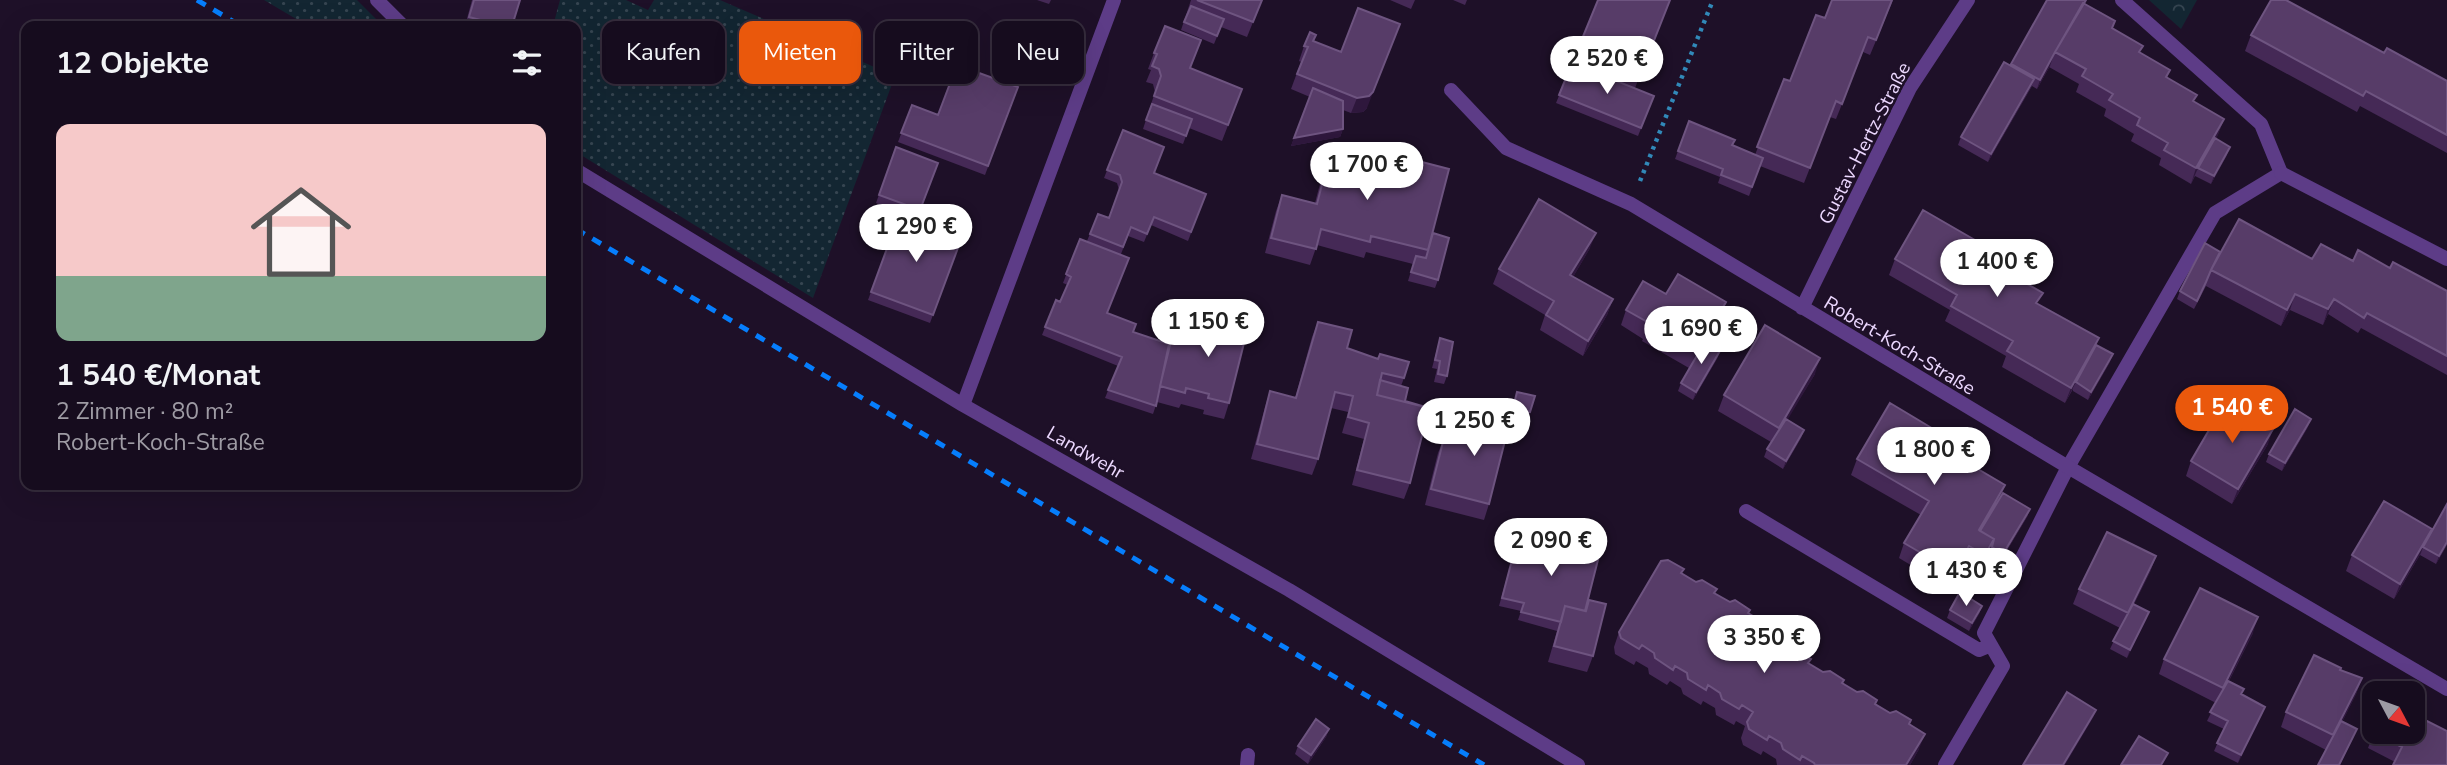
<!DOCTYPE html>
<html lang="de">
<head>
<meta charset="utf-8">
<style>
	body { margin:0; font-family:"Nunito Sans",sans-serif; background:#231a2b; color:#f1f3f6; height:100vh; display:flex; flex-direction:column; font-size:26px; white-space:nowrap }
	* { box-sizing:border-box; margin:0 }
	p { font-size:23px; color:#9e9ba4 }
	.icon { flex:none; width:38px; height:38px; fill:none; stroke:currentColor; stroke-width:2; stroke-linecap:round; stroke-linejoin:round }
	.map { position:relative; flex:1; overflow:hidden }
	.side { position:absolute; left:21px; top:21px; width:560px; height:469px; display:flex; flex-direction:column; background:#160c1e; border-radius:14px; box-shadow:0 7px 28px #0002,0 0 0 2px #352c3c }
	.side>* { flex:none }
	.top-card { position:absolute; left:602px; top:21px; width:665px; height:63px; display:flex; gap:14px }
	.needle { width:46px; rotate:131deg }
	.tools { position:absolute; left:2362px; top:681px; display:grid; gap:14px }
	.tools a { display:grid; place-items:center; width:63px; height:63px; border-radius:14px; background:#160c1e; box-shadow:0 7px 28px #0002,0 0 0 2px #352c3c; font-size:35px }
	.price { position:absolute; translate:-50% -60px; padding:0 16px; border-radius:24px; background:#fff; color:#222; font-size:23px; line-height:46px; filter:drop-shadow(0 2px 4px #0008) }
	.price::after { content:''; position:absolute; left:50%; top:42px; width:21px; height:16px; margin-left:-10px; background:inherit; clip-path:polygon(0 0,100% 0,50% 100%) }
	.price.active { background:#ea580c; color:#fff }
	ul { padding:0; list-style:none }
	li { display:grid; align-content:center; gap:14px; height:371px; padding:0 35px }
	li+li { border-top:2px solid #352c3c }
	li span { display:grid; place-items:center; height:217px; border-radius:14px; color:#555 }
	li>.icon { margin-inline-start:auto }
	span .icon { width:126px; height:126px; fill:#fffc; stroke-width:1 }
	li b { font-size:30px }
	h2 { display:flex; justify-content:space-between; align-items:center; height:84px; padding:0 35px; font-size:30px }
	.pill { padding:0 24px; border-radius:14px; background:#160c1e; box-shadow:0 7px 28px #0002,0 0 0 2px #352c3c; font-size:24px; line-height:63px }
	.pill.active { background:#ea580c; color:#fff }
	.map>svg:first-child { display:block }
	.grass { fill:url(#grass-dots) }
	.park { fill:url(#park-crowns) }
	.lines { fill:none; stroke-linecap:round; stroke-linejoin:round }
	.path { stroke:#3189b9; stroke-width:4.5; stroke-dasharray:3.5 5; stroke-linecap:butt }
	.lane { stroke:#5d3c87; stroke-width:14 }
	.street { stroke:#5d3c87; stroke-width:14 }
	.rail { stroke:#067efc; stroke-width:5; stroke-dasharray:10 9; stroke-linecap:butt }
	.wall { fill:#452956 }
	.shaded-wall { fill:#2e173c }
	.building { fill:#573c68; stroke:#6e5480; stroke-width:2 }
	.labels { text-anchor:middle; stroke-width:5; stroke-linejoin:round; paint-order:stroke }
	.street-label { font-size:19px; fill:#ecd8ff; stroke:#1e1028 }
</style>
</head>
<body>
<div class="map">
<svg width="2447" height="765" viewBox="0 0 2447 765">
	<defs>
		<pattern id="grass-dots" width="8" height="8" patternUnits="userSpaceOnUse" patternTransform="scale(1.75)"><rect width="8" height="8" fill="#132632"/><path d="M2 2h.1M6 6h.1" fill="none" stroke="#364551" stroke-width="1.8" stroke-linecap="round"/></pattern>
		<pattern id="park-crowns" width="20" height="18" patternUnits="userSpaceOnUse" patternTransform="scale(1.75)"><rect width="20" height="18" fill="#132632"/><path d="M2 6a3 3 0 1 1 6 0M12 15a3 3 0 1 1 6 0" fill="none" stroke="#364551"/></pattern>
	</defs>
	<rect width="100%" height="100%" fill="#1e1028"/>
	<path class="grass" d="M264,0h93l26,26h-75z
		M560,0h66l22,10 6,-10h66l175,76 -82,222 -237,-146v-126h-23z"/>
	<path class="park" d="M2149,0h48l-16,29z"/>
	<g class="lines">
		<path class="path" d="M1640,181l73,-181"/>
		<path class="lane" d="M1746,511l233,139 12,-5
			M1945,765l58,-99 -19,-33 84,-166 147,-254 66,-40 -20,-49 -139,-124"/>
		<path class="street" d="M377,0l26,26
			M1451,90l55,58 125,56 437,263 379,222
			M576,170l387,235 326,185 289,175
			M2281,173l166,86
			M1802,308l108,-220 58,-88
			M963,405l151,-405
			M1247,765l1,-10"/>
		<path class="rail" d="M197,0l44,26
			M576,229l908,536"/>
	</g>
	<path class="wall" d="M472,0h48l-8,26h-47z
		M1037,0h14l-2,4z
		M1191,0h71l-15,37 -26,-10 -7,17 -33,-14z
		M1390,0h25l-4,9z
		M1453,0h14l-2,5z
		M1598,0h72l-35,88 19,8 -16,40 -82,-33z
		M1893,0l-23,55 -7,-3 -27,67 -6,-2 -26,66 -44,-17 -11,30 -31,-13 2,-6 -45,-18 14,-38 43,24 23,10 29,-76 6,2 35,-63z
		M2047,0l38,4 55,49 30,17 -3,8 27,24 30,17 -8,20 11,16 -16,29 -16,-8 -4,8 -32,-19 2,-7 -30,-17 3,-7 -30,-18 2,-7 -30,-17 3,-8 -30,-17 1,-1 -13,23 -5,-3 -44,76 -30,-17 3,-8 50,-72z
		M2251,35l133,18 63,28v72l-87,-47 -3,6 -112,-61z
		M1313,41l54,67 -4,4 -12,1 -8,-3v19l-3,8 -49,9 19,-49 -19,-8 10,-27 -2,-1 5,-15z
		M1154,53l88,36 -20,52 -33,-13 -6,16 -40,-15 12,-37 -2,-8 -7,-2 5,-12 -3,-1z
		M1018,87l-33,88 -87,-33 14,-37 26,10z
		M1123,130l31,44 52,20 -18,47 -37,-16 -7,17 -16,-6 -7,18 -14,59 26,19 36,12 3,-7 32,8 4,-19 6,-15 15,92 -5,16 -21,-5 1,-4 -23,-6 -2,4 -22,-6 -4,12 -48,-16 13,-32 -76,-31 14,-35 4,2 8,-17 -5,-2 17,-44 7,2 11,-27 11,4 10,-28 -2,-7 -13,-5z
		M1332,145l57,14 2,-5 42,79 5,47 -3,8 -27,-7 5,-17 -47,-12 -2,6 -47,-13 -7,20 -45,-12 11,-42 6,-16 33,8 11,-42z
		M896,147l42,16 -21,56 -41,-16z
		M900,213l62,24 -32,86 -62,-23z
		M1590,248l-17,29 40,22 -6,16 -24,41 -43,-26 5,-15 -52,-31 6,-15z
		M2220,252l92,7 41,2 37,7 57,23v84l-86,-47 -3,5 -30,-19 -5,11 -33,-15 -9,16 -75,-40 -12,23 -17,-10 3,-8z
		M1982,258l56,46 58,42 14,16 -22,38 -15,-9v-2l-8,14 -63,-36 4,-11 -61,-35 5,-11 -61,-35 6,-16z
		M1666,294l55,24 -14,23 11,16 -25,43 -15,-9 3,-8 8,-15 -47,-27 1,-2 -22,-14 5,-15z
		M1318,322l29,26 57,30 -3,8 4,15 5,82 -6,16 -52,-14 12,-46 -22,-6 6,-21 -17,-4 -13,51 -6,16 -61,-16 14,-52 5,-16 25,7 17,-61z
		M1440,338l7,38 -3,8 -10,-2 3,-13 -5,-1z
		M1815,374l-28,45 17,11 -3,8 -18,31 -19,-12 3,-8 4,-7 -53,-31 6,-16z
		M1517,392l13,20 -3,9 -16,-4 -22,87 -5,16 -59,-15 13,-52 6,-15 25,6 7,-24 5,-16 30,8z
		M2308,427l-26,44 -16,-9 3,-8z
		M2268,444l-36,60 -46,-28 5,-15z
		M1941,447l62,46 27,16 -3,8 -27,45 -11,-7 -10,16 -15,-10 -15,27 -50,-30 5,-15 17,-28 -70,-40 6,-16z
		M2447,504v41l-11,19 -16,-9 1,-2 -27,46 -48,-28 6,-16 80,-26 -3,8z
		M1518,537l24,12 24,6 5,-15 15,68 7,48 -6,16 -39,-10 9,-31 -39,-11 3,-9 -22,-5z
		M2156,556l-6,16 -16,32 15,8 -22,46 -17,-9 10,-21 -47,-24 6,-15z
		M1684,569l-2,4 14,9 21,7 -2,5 15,8 20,8 -1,4 48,29 -3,8 15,13 14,8 21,8 -1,4 66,40 10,25 -9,16h-133l-1,-6 -13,-8 -2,4 -18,-10 -2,-7 4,-12 -9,-5 -2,4 -18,-10 -1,-7 -12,-7 -2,4 -18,-11 -2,-6 -11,-7 -3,4 -18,-11 -1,-6 -12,-7 -2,4 -19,-11 -1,-7 5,-15z
		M1982,606l-3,8 -10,17 -22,-13 3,-8z
		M2253,633l-24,48 13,14 23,12 -27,56 -24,-12 10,-22 -17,-8 9,-18 -57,-29 5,-15z
		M2340,670l22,8 -6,16 -14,28 15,7 -17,36h-22l8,-15 -45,-23 5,-15z
		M1329,729l-3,8 -18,27 -13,-10 3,-8z
		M2375,730l72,1 -52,31 -27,-14z"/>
	<path class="shaded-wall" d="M1400,24l-33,84 -4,4 -12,1 6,-15z
		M2053,57l-3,9 -13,23 3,-9z
		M2034,79l-3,8 -43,75 3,-8z
		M2224,119l-6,16 -18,33h-2l-7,16 5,-16z
		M1343,129l-3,8 -49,9 3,-8z
		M2230,147l-3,8 -16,29 3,-8z
		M1596,233l-6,15 -25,43 5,-16z
		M2295,294l-5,16 -9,16 6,-16z
		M1613,299l-6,16 -24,41 5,-15z
		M2334,299l-6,15 -5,11 5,-16z
		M1726,302l-5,16 -31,51 6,-16z
		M2099,338l-6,16 -17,28 -11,21 6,-15z
		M1721,349l-3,8 -25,43 3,-8z
		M2113,354l-3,8 -22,38 3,-8z
		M1820,358l-5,16 -42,70 6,-16z
		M2311,419l-3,8 -26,44 3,-8z
		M2273,429l-5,15 -36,60 6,-15z
		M1804,430l-3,8 -18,31 3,-8z
		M2005,485l-5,16 -23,37 2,-8z
		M2030,509l-3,8 -27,45 3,-8z
		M2432,529l-6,16 -3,2 -2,6 -27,46 6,-15z
		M1994,539l-5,16 -10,16 6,-16z
		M2447,542v3l-11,19 3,-8z
		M1969,546l-5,15 -15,27 5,-16z
		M2156,556l-6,16 -28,56 6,-15z
		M1982,606l-3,8 -10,17 3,-8z
		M2149,612l-3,8 -19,38 3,-8z
		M2258,617l-5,16 -36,71 6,-16z
		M2362,678l-6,16 -28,57 5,-16z
		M2265,707l-3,8 -24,48 3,-8z
		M2096,710l-3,8 -28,47h-2z
		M1329,729l-3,8 -18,27 3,-9z
		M1925,734l-6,15 -9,16h-4z"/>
	<path class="building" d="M474,0h46l-8,26h-9l-34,-9z
		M1197,0h65l-9,22z
		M1598,0h72l-32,81 -63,-25z
		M1832,0h60l-16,40 -8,-3 -26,67 -6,-3 -26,67 -53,-21 27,-68 6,2 26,-66 9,3z
		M2047,0h39l-31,52 -15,28 -29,-16z
		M2271,0h15l98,53 3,-5 60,33v54l-81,-44 -3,5 -112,-61z
		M2083,3l32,18 -3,7 31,18 -4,6 31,18 -4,7 31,18 -4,6 31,18 -28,49 -32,-18 4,-7 -31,-18 3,-7 -31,-18 4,-6 -31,-18 4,-7 -31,-17z
		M1191,6l33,13 -7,17 -33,-14z
		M1358,8l42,16 -27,68 -4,4 -12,2 -60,-24 11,-27 -4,-1 6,-14 6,3 -3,6 28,11z
		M1165,26l36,14 -11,28 52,21 -14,36 -74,-29 7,-20 -2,-7 -7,-3 5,-12 -3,-1z
		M2004,62l30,17 -43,75 -30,-17z
		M1572,63l82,33 -13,32 -82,-33z
		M957,65l61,22 -30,79 -87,-33 11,-28 26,10z
		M1313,88l30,13v28l-49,9z
		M1152,104l40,15 -6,17 -40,-16z
		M1689,121l46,19 -3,5 31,13 -11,29 -31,-12 2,-6 -45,-18z
		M1123,130l41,17 -10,26 52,21 -15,38 -37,-15 -7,17 -16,-7 -8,20 -33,-13 8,-20 11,4 13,-36 -2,-7 -13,-5z
		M2215,138l15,9 -16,29 -16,-8z
		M1332,145l57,15 2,-6 58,15 -21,81 -57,-14 -1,6 -49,-13 -5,20 -45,-11 11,-43 35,9z
		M896,147l42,16 -18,47 -41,-15z
		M1539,199l57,34 -26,42 43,24 -25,42 -42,-26 8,-14 -55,-32z
		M1923,210l64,37 -7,10 63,36 -7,10 63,35 -28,50 -64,-37 6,-10 -62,-35 6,-11 -62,-36z
		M900,213l62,24 -29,78 -62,-23z
		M2239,219l73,40 9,-15 32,17 5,-11 32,18 3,-6 54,29v65l-80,-43 -3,5 -30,-19 -6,10 -33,-15 -8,16 -76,-40z
		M1433,233l16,5 -11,42 -27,-8 5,-16 10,2z
		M1080,239l49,19 -22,55 29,11 -3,8 36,12 -13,62 -48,-16 14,-33 -77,-30 11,-27 4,2 11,-25 -5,-3z
		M2205,243l15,9 -9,18 -5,12 -9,19 -17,-10z
		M1678,274l48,28 -30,51 -48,-27 1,-3 -23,-13 17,-29 23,13z
		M1214,311l36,8 -21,84 -21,-5 1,-4 -23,-6 -1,5 -25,-7 12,-49 33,8z
		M1318,322l34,8 -5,18 31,11 2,-5 29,8 -5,16 -22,-5 -5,22 52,13 -19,75 -53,-13 12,-47 -21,-6 5,-21 -18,-4 -17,67 -61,-15 13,-53 26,7z
		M1765,325l55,33 -41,70 -55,-33z
		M1440,338l13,4 -6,34 -9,-2 2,-13 -5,-1z
		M1706,340l15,9 -25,43 -15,-9z
		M2096,345l17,9 -22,38 -15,-10z
		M1380,380l28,8 -3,13 24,7 -52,-13z
		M1517,392l18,4 -5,16 -17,-4z
		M2226,401l47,28 -35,60 -47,-28z
		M1890,403l55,33 -6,10 66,39 -26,45 15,9 -9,16 -16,-9 -15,26 -50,-29 25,-42 -72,-42z
		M1481,404l31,9 -23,91 -58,-15 13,-51 27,6z
		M2295,409l16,10 -26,44 -16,-9z
		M1786,419l18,11 -18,31 -19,-12z
		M2003,493l27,16 -27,45 -11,-7 2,-8 -14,-8z
		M2384,501l48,28 -32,55 -48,-29z
		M2447,504v38l-8,14 -16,-9z
		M2107,532l49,24 -28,57 -49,-24z
		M1518,537l26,7 -2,5 24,6 5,-15 30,8 -16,63 -20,-5 -4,16 -40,-10 3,-9 -22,-5z
		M1668,560l16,9 -3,4 15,9 6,-2 15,9 -3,4 16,9 5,-2 15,10 -2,3 15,9 6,-1 14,8 -1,4 15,10 -5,9 4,-1 15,8 -3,4 15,9 7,-1 14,9 -2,3 15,9 6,-1 14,9 -2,4 15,9 6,-2 15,9 -2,4 16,10 -19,31h-91l-1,-2 -12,-7 -2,4 -17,-11 -2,-6 -12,-7 -2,4 -18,-11 -2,-7 6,-10 -11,-7 -3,4 -17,-10 -2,-6 -12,-8 -2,5 -18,-11 -1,-6 -12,-7 -2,4 -18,-12 -1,-5 -12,-8 -3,4 -18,-11 -2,-6 42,-71z
		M2200,588l58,29 -35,71 -59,-29z
		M1960,592l22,14 -10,17 -22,-13z
		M1589,600l17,4 -13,52 -39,-10 11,-40 21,5z
		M2133,604l16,8 -19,38 -17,-9z
		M2314,655l27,13 -1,2 22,8 -29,57 -47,-23z
		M2228,681l16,8 -3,5 24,13 -24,48 -24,-12 11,-22 -18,-9z
		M2067,692l29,18 -33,55h-40z
		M2413,714l34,17v34h-54l9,-18 -28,-14 1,-3v2h38z
		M1316,719l13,10 -18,26 -13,-9z
		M2341,721l16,8 -18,36h-21z
		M2139,736l29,17 -7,12h-40z"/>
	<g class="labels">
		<g class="street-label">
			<text transform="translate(1864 143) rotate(-63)" y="7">Gustav-Hertz-Straße</text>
			<text transform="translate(1900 345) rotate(31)" y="7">Robert-Koch-Straße</text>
			<text transform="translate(1086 452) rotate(30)" y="7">Landwehr</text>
		</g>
	</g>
</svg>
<div class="tools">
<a><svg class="needle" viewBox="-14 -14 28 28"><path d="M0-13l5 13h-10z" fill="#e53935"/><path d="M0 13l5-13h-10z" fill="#9e9ba4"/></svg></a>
</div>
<b class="price" style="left:1607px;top:96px">2 520 €</b>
<b class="price" style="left:1367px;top:202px">1 700 €</b>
<b class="price" style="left:916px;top:264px">1 290 €</b>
<b class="price" style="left:1997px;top:299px">1 400 €</b>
<b class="price" style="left:1208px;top:359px">1 150 €</b>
<b class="price" style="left:1701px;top:366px">1 690 €</b>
<b class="price active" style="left:2232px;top:445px">1 540 €</b>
<b class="price" style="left:1474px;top:458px">1 250 €</b>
<b class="price" style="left:1934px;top:487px">1 800 €</b>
<b class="price" style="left:1551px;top:578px">2 090 €</b>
<b class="price" style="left:1966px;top:608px">1 430 €</b>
<b class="price" style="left:1764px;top:675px">3 350 €</b>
<div class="top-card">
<a class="pill">Kaufen</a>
<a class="pill active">Mieten</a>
<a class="pill">Filter</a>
<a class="pill">Neu</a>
</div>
<section class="side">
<h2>12 Objekte<svg class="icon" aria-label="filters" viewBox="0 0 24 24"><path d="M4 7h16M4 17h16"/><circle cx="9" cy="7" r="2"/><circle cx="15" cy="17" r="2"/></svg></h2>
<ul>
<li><span style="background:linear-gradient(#f6c9c9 70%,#7fa58c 0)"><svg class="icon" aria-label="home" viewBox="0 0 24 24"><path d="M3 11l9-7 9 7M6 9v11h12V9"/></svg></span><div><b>1 540 €/Monat</b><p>2 Zimmer · 80 m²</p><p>Robert-Koch-Straße</p></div></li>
</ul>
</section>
</div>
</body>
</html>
